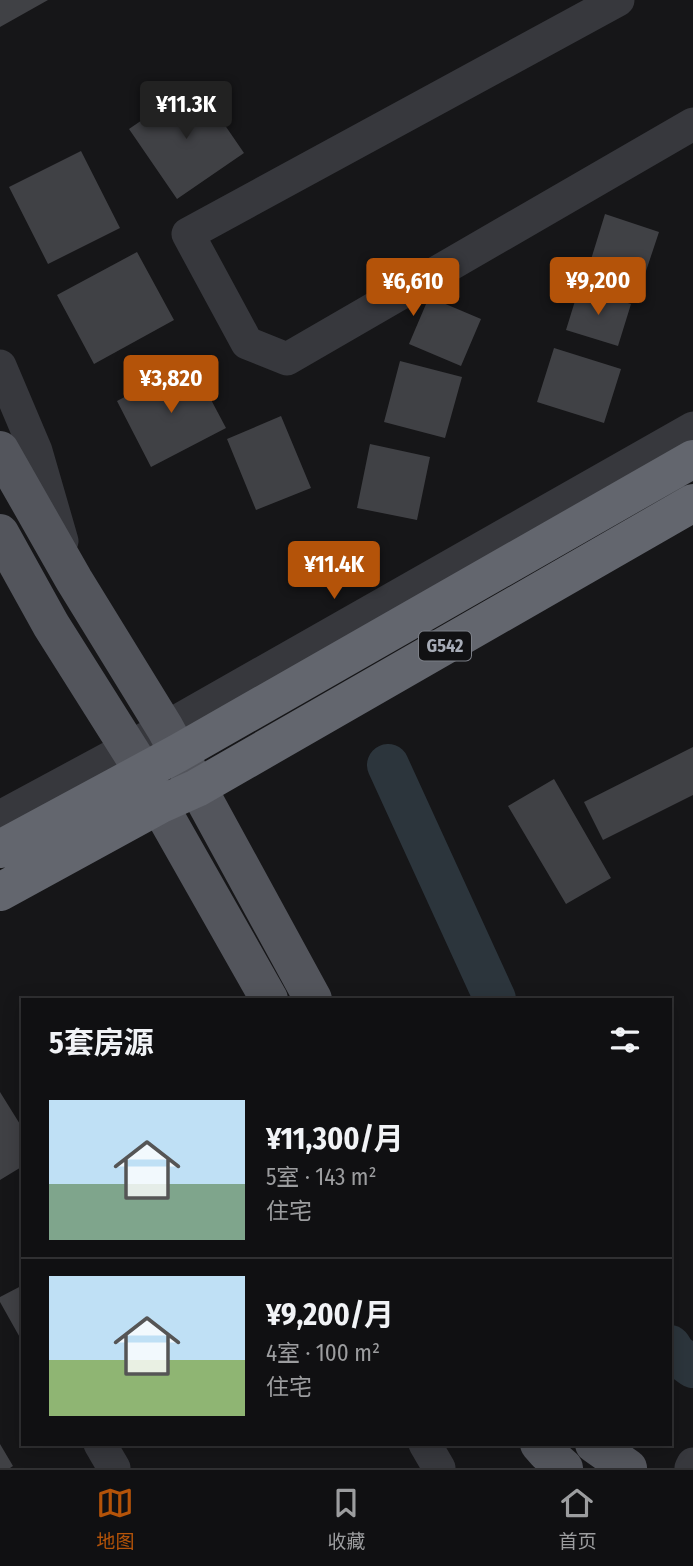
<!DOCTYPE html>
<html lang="zh">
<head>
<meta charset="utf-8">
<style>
	body { margin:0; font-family:"Fira Sans Condensed","Noto Sans SC",sans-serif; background:#19191b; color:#f1f3f6; height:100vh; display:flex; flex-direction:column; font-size:26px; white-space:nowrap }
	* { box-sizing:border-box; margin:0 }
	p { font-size:23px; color:#9c9d9f }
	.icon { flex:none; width:38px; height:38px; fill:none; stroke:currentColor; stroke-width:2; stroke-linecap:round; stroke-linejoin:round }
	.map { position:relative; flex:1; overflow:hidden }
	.drawer { position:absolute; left:21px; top:998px; width:651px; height:448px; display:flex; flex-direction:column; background:#101012; border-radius:0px; box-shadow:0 4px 18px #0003,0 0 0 2px #303032 }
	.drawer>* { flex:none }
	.price { position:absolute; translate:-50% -60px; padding:0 16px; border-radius:7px; background:#b45309; color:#fff; font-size:23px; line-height:46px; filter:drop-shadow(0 2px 4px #0008) }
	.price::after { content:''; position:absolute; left:50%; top:42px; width:21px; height:16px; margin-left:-10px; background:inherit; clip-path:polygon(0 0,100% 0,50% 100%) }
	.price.current { background:#222; color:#fff }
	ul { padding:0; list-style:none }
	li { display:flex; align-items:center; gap:21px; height:175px; padding:0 28px }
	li+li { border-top:2px solid #303032 }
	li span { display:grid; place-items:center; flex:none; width:196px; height:140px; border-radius:0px; color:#555 }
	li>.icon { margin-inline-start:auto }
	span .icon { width:84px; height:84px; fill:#fffc; stroke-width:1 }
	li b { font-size:30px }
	h2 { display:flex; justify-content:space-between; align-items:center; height:84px; padding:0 28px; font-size:30px }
	.menu { display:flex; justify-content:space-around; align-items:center; height:98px; border-top:2px solid #303032; background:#101012; font-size:19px; color:#9c9d9f }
	.menu a { display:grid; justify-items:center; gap:4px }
	.menu .current { color:#b45309 }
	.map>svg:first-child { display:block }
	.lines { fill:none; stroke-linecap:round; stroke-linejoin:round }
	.river { stroke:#2c353c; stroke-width:42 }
	.building { fill:#404145 }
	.minor { stroke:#37383d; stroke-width:33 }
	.major { stroke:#53555c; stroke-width:38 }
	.highway { stroke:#63666e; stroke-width:38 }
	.labels { text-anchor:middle; stroke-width:5; stroke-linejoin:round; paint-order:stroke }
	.shield { fill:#111113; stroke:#7b7e86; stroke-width:2 }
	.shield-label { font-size:18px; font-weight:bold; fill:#a8adb8 }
</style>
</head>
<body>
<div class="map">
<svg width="693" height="1468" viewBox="0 0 693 1468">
	<rect width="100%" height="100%" fill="#161618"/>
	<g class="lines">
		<path class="river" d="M388,765l107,234
			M670,1346l5,8 18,13"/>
	</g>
	<path class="building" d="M0,0h48l-48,27z
		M196,83l48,70 -67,46 -48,-70z
		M81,151l39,77 -72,36 -39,-77z
		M605,214l54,18 -17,51 -53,-17z
		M137,252l37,68 -80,44 -37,-69z
		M579,288l52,16 -13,42 -52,-16z
		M429,297l52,22 -20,47 -52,-22z
		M554,348l67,21 -17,54 -67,-21z
		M400,361l62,16 -17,61 -61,-16z
		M191,362l35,66 -75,39 -34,-66z
		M281,416l30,72 -55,22 -29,-71z
		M370,444l60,13 -13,63 -60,-12z
		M693,747v48l-90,45 -19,-38z
		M554,779l57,99 -45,26 -58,-98z
		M0,1092l23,37v37l-23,14z
		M23,1285v58l-23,-41v-5z
		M0,1444l13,22 -3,2h-10z"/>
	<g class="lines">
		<path class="minor" d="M618,0l-430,234 59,109 40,16 406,-235
			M0,366l36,85 26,90
			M0,817l165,-89 528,-300
			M100,1444l14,24
			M425,1444l14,24
			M691,1468l2,-4"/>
		<path class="major" d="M0,450l74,130 91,148 148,271
			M0,533l51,92 92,146 16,34 110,194
			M539,1444l7,8 18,16
			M594,1444l34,24"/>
		<path class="highway" d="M0,849l178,-96 515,-294
			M0,892l159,-87 38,-17 496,-285"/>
	</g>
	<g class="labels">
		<rect class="shield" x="419" y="631.5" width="52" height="29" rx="5"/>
		<g class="shield-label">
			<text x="445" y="652">G542</text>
		</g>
	</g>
</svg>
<b class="price current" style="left:186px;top:141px">¥11.3K</b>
<b class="price" style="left:598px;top:317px">¥9,200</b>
<b class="price" style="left:413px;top:318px">¥6,610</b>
<b class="price" style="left:171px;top:415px">¥3,820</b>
<b class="price" style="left:334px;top:601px">¥11.4K</b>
<section class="drawer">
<h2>5套房源<svg class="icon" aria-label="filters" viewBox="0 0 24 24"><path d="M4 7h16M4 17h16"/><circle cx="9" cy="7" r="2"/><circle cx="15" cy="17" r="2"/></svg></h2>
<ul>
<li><span style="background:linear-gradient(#bfe0f5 60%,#7fa58c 0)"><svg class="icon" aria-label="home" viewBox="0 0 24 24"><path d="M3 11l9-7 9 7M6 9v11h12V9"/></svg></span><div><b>¥11,300/月</b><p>5室 · 143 m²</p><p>住宅</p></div></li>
<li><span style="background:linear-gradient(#bfe0f5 60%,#8fb573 0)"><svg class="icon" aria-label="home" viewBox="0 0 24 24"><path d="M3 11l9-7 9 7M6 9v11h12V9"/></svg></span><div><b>¥9,200/月</b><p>4室 · 100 m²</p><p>住宅</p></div></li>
</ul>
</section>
</div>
<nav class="menu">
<a class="current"><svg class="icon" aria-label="map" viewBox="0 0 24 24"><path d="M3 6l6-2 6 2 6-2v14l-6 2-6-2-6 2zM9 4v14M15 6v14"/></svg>地图</a>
<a><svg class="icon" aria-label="saved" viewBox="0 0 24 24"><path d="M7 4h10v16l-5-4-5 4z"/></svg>收藏</a>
<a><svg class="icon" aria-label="home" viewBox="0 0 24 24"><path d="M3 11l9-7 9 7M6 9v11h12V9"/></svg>首页</a>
</nav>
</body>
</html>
